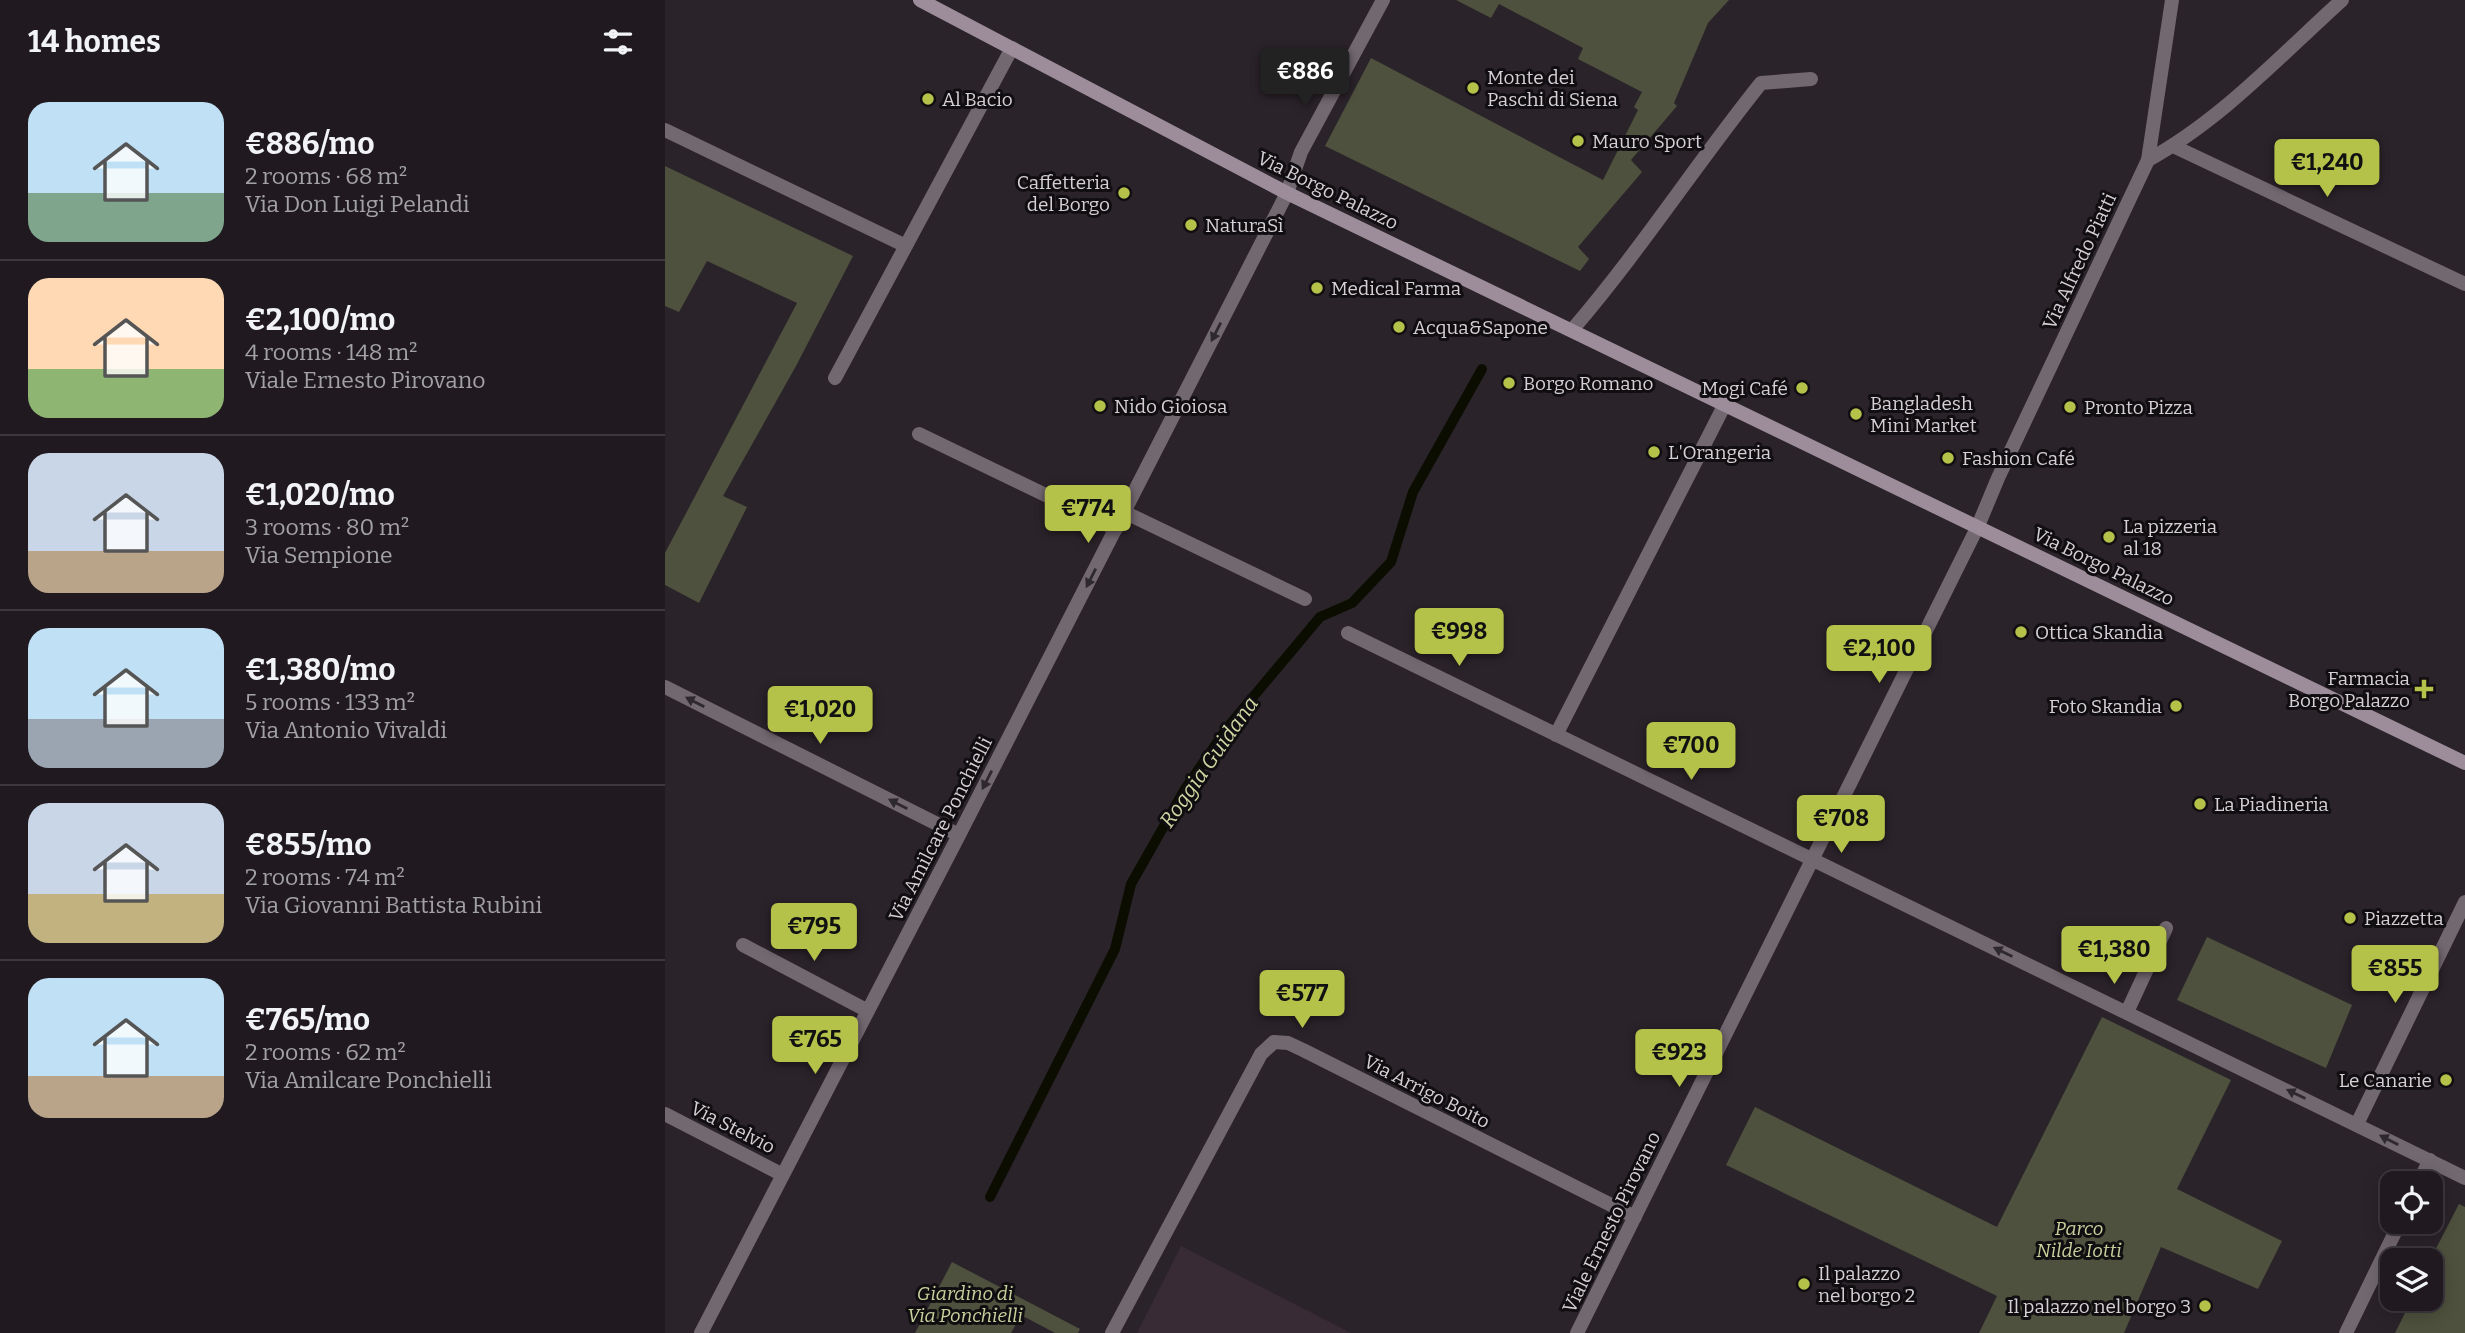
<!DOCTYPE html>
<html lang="en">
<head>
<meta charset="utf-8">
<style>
	body { margin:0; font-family:Bitter,serif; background:#2d272d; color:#f1f3f6; height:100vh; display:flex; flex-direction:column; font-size:26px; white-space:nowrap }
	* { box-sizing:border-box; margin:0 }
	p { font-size:23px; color:#a2a1a5 }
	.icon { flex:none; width:38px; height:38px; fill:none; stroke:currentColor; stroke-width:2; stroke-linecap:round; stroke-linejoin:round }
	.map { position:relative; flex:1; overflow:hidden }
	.details { display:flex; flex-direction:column; background:#201a20; width:665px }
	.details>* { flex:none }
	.fabs { position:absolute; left:1715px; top:1171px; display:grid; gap:14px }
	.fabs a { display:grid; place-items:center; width:63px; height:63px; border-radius:14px; background:#201a20; box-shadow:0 4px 18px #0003,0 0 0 2px #3d383e; font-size:35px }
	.price { position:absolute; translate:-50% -60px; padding:0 16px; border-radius:7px; background:#b4c24a; color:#111; font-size:23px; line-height:46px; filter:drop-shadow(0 2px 4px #0008) }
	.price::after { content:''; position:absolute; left:50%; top:42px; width:21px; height:16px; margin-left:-10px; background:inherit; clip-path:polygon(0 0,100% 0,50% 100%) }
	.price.selected { background:#222; color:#fff }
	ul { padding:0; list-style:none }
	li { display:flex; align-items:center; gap:21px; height:175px; padding:0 28px }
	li+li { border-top:2px solid #3d383e }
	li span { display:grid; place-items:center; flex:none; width:196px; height:140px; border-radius:21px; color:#555 }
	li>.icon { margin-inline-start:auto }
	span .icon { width:84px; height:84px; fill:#fffc; stroke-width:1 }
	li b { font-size:30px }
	h2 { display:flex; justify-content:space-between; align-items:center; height:84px; padding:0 28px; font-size:30px }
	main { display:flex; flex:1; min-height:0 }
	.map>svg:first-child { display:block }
	.built { fill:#382b36 }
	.green { fill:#4d513d }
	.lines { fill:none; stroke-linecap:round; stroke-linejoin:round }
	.stream { stroke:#0b0d00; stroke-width:10 }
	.service { stroke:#726870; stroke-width:14 }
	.minor { stroke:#726870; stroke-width:14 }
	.tertiary { stroke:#726870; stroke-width:14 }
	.secondary { stroke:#9d8d9b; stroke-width:14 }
	.oneway { fill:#2e292e }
	.poi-dot { fill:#b4c24a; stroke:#110e11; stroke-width:2.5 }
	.labels { text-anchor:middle; stroke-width:6; stroke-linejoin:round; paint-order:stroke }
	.poi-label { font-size:19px; fill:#d5d0d5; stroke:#110e11; text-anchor:start }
	.street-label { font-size:19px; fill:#d5d0d5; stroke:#110e11 }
	.park-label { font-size:19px; font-style:italic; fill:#c9d29d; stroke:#110e11 }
	.water-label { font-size:21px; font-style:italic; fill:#cfd7a2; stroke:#110e11 }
</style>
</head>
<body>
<main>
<section class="details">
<h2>14 homes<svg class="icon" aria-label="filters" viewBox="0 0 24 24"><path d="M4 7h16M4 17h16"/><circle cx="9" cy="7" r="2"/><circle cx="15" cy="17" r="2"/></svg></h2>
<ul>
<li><span style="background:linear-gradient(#bfe0f5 65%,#7fa58c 0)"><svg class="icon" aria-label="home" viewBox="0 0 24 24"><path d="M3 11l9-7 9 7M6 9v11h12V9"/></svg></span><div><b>€886/mo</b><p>2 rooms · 68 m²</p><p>Via Don Luigi Pelandi</p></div></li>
<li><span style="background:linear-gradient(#ffd9b3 65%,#8fb573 0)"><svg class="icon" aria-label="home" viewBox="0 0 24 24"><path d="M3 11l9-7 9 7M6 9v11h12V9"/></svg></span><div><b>€2,100/mo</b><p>4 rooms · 148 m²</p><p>Viale Ernesto Pirovano</p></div></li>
<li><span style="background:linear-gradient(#c9d6e8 70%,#b9a48a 0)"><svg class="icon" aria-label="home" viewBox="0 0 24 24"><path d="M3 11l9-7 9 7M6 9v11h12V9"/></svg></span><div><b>€1,020/mo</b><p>3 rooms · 80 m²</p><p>Via Sempione</p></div></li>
<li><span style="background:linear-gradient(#bfe0f5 65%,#9aa5b1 0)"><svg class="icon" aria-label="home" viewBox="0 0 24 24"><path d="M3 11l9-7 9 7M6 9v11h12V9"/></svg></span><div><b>€1,380/mo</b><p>5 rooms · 133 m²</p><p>Via Antonio Vivaldi</p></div></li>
<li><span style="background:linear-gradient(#c9d6e8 65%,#c2b280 0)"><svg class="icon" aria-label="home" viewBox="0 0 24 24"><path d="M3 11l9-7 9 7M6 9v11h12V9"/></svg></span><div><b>€855/mo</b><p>2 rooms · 74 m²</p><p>Via Giovanni Battista Rubini</p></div></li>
<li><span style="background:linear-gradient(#bfe0f5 70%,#b9a48a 0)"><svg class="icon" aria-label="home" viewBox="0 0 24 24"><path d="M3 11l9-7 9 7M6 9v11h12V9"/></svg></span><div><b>€765/mo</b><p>2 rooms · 62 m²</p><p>Via Amilcare Ponchielli</p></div></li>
</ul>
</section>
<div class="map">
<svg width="1800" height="1333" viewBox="0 0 1800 1333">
	<rect width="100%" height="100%" fill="#2b232a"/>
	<path class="built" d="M516,1246l170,87h-214z"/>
	<path class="green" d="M791,0h273l-21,23 -34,80 3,3 -46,54 11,12 -64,75 11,12 -9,12 -255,-125 46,-88 232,122 35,-70 -4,-3 8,-15 -64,-33 5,-11 -84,-44 -8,14z
		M0,166l188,90 -57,110 -73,130 24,11 -48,96 -34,-18v-32l132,-250 -90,-42 -28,51 -14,-6z
		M1542,937l145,68 -26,63 -149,-68z
		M1437,1017l129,63 -54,109 105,52 -24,48 -97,-42 -37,86h-145l18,-37 -271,-131 29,-58 242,120z
		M1794,1204l6,3v126h-70l17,-34 19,-1 -1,-38z
		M287,1262l128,67 -2,4h-23l-34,-18 -10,18h-96z"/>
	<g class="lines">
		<path class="stream" d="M325,1197l125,-248 16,-65 54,-95 42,-61 93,-111 32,-14 39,-41 22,-70 69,-123"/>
		<path class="service" d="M0,130l241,116
			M907,330c68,-79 124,-166 189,-247l50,-4
			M170,378l177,-330
			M459,512l181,87
			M1462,1012l39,-84"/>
		<path class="minor" d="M1508,146l292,138
			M1483,160c73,-40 132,-104 194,-160
			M254,434l197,95
			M683,633l1117,545
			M0,687l294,148
			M891,735l169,-331
			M78,945l125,66
			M0,1114l118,61
			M1692,1124l108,-222
			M1753,1183l12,-23
			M36,1333l258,-498 328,-642 14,-41 82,-152
			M447,1333l149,-279 13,-12 14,1 15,7 332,167
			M912,1333l401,-807
			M1681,1333l54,-111"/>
		<path class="tertiary" d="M1313,526l20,-48 150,-318 24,-160"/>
		<path class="secondary" d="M255,0l367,193 1178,570"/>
	</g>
	<defs><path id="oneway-solid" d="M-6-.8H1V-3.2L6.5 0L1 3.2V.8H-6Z" transform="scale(1.75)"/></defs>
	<g class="oneway">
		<use href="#oneway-solid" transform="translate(551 332) rotate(117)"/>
		<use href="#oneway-solid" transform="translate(426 578) rotate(117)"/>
		<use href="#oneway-solid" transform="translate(30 702) rotate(-153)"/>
		<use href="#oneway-solid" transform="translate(322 780) rotate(117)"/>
		<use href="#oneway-solid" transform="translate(233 804) rotate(-153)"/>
		<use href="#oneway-solid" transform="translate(1338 952) rotate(-154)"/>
		<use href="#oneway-solid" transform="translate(1631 1094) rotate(-154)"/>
		<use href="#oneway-solid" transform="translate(1724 1140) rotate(-153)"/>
	</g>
	<g class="poi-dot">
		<circle cx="808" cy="88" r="7"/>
		<circle cx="263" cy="99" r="7"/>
		<circle cx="913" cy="141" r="7"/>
		<circle cx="459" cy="193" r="7"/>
		<circle cx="526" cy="225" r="7"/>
		<circle cx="652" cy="288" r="7"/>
		<circle cx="734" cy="327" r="7"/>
		<circle cx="844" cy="383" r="7"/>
		<circle cx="1137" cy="388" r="7"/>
		<circle cx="435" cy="406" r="7"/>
		<circle cx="1405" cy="407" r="7"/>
		<circle cx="1191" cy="414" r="7"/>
		<circle cx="989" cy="452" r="7"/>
		<circle cx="1283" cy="458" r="7"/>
		<circle cx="1444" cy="537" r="7"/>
		<circle cx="1356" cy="632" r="7"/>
		<path d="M1755.5 678.5h7v7h7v7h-7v7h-7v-7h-7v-7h7z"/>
		<circle cx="1511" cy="706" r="7"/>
		<circle cx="1535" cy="804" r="7"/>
		<circle cx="1685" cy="918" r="7"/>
		<circle cx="1781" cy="1080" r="7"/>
		<circle cx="1139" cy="1284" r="7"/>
		<circle cx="1540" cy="1306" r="7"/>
	</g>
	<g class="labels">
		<g class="poi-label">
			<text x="822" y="84">Monte dei<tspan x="822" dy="22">Paschi di Siena</tspan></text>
			<text x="277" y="106">Al Bacio</text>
			<text x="927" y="148">Mauro Sport</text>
			<text x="445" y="189" text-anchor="end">Caffetteria<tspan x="445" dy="22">del Borgo</tspan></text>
			<text x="540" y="232">NaturaSì</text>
			<text x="666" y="295">Medical Farma</text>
			<text x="748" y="334">Acqua&amp;Sapone</text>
			<text x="858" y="390">Borgo Romano</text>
			<text x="1123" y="395" text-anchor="end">Mogi Café</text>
			<text x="1205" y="410">Bangladesh<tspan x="1205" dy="22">Mini Market</tspan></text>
			<text x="449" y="413">Nido Gioiosa</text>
			<text x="1419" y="414">Pronto Pizza</text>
			<text x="1003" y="459">L'Orangeria</text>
			<text x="1297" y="465">Fashion Café</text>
			<text x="1458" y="533">La pizzeria<tspan x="1458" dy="22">al 18</tspan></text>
			<text x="1370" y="639">Ottica Skandia</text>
			<text x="1745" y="685" text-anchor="end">Farmacia<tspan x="1745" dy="22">Borgo Palazzo</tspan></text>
			<text x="1497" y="713" text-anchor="end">Foto Skandia</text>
			<text x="1549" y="811">La Piadineria</text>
			<text x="1699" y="925">Piazzetta</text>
			<text x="1767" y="1087" text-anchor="end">Le Canarie</text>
			<text x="1153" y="1280">Il palazzo<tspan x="1153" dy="22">nel borgo 2</tspan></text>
			<text x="1526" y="1313" text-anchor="end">Il palazzo nel borgo 3</text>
		</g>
		<g class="street-label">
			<text transform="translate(663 190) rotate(26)" y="7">Via Borgo Palazzo</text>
			<text transform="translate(1414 261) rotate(-65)" y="7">Via Alfredo Piatti</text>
			<text transform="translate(1439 566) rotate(26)" y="7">Via Borgo Palazzo</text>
			<text transform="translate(275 829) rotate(-63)" y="7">Via Amilcare Ponchielli</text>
			<text transform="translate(762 1091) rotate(27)" y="7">Via Arrigo Boito</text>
			<text transform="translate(68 1127) rotate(27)" y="7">Via Stelvio</text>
			<text transform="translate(946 1222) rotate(-64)" y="7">Viale Ernesto Pirovano</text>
		</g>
		<g class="park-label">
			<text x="1414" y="1235">Parco<tspan x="1414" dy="22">Nilde Iotti</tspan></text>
			<text x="300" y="1300">Giardino di<tspan x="300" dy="22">Via Ponchielli</tspan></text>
		</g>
		<g class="water-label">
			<text transform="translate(544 762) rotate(-55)" y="7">Roggia Guidana</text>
		</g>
	</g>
</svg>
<div class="fabs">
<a><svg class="icon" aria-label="locate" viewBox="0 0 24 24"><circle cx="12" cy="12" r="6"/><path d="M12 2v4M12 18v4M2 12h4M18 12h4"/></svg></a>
<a><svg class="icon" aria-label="layers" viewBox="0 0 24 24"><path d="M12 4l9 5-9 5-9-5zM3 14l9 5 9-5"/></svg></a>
</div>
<b class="price selected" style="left:640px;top:108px">€886</b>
<b class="price" style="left:1662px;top:199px">€1,240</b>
<b class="price" style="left:423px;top:545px">€774</b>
<b class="price" style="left:794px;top:668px">€998</b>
<b class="price" style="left:1214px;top:685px">€2,100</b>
<b class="price" style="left:155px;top:746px">€1,020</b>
<b class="price" style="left:1026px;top:782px">€700</b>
<b class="price" style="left:1176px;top:855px">€708</b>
<b class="price" style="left:149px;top:963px">€795</b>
<b class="price" style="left:1449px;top:986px">€1,380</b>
<b class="price" style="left:1730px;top:1005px">€855</b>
<b class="price" style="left:637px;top:1030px">€577</b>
<b class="price" style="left:150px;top:1076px">€765</b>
<b class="price" style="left:1014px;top:1089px">€923</b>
</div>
</main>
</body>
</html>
